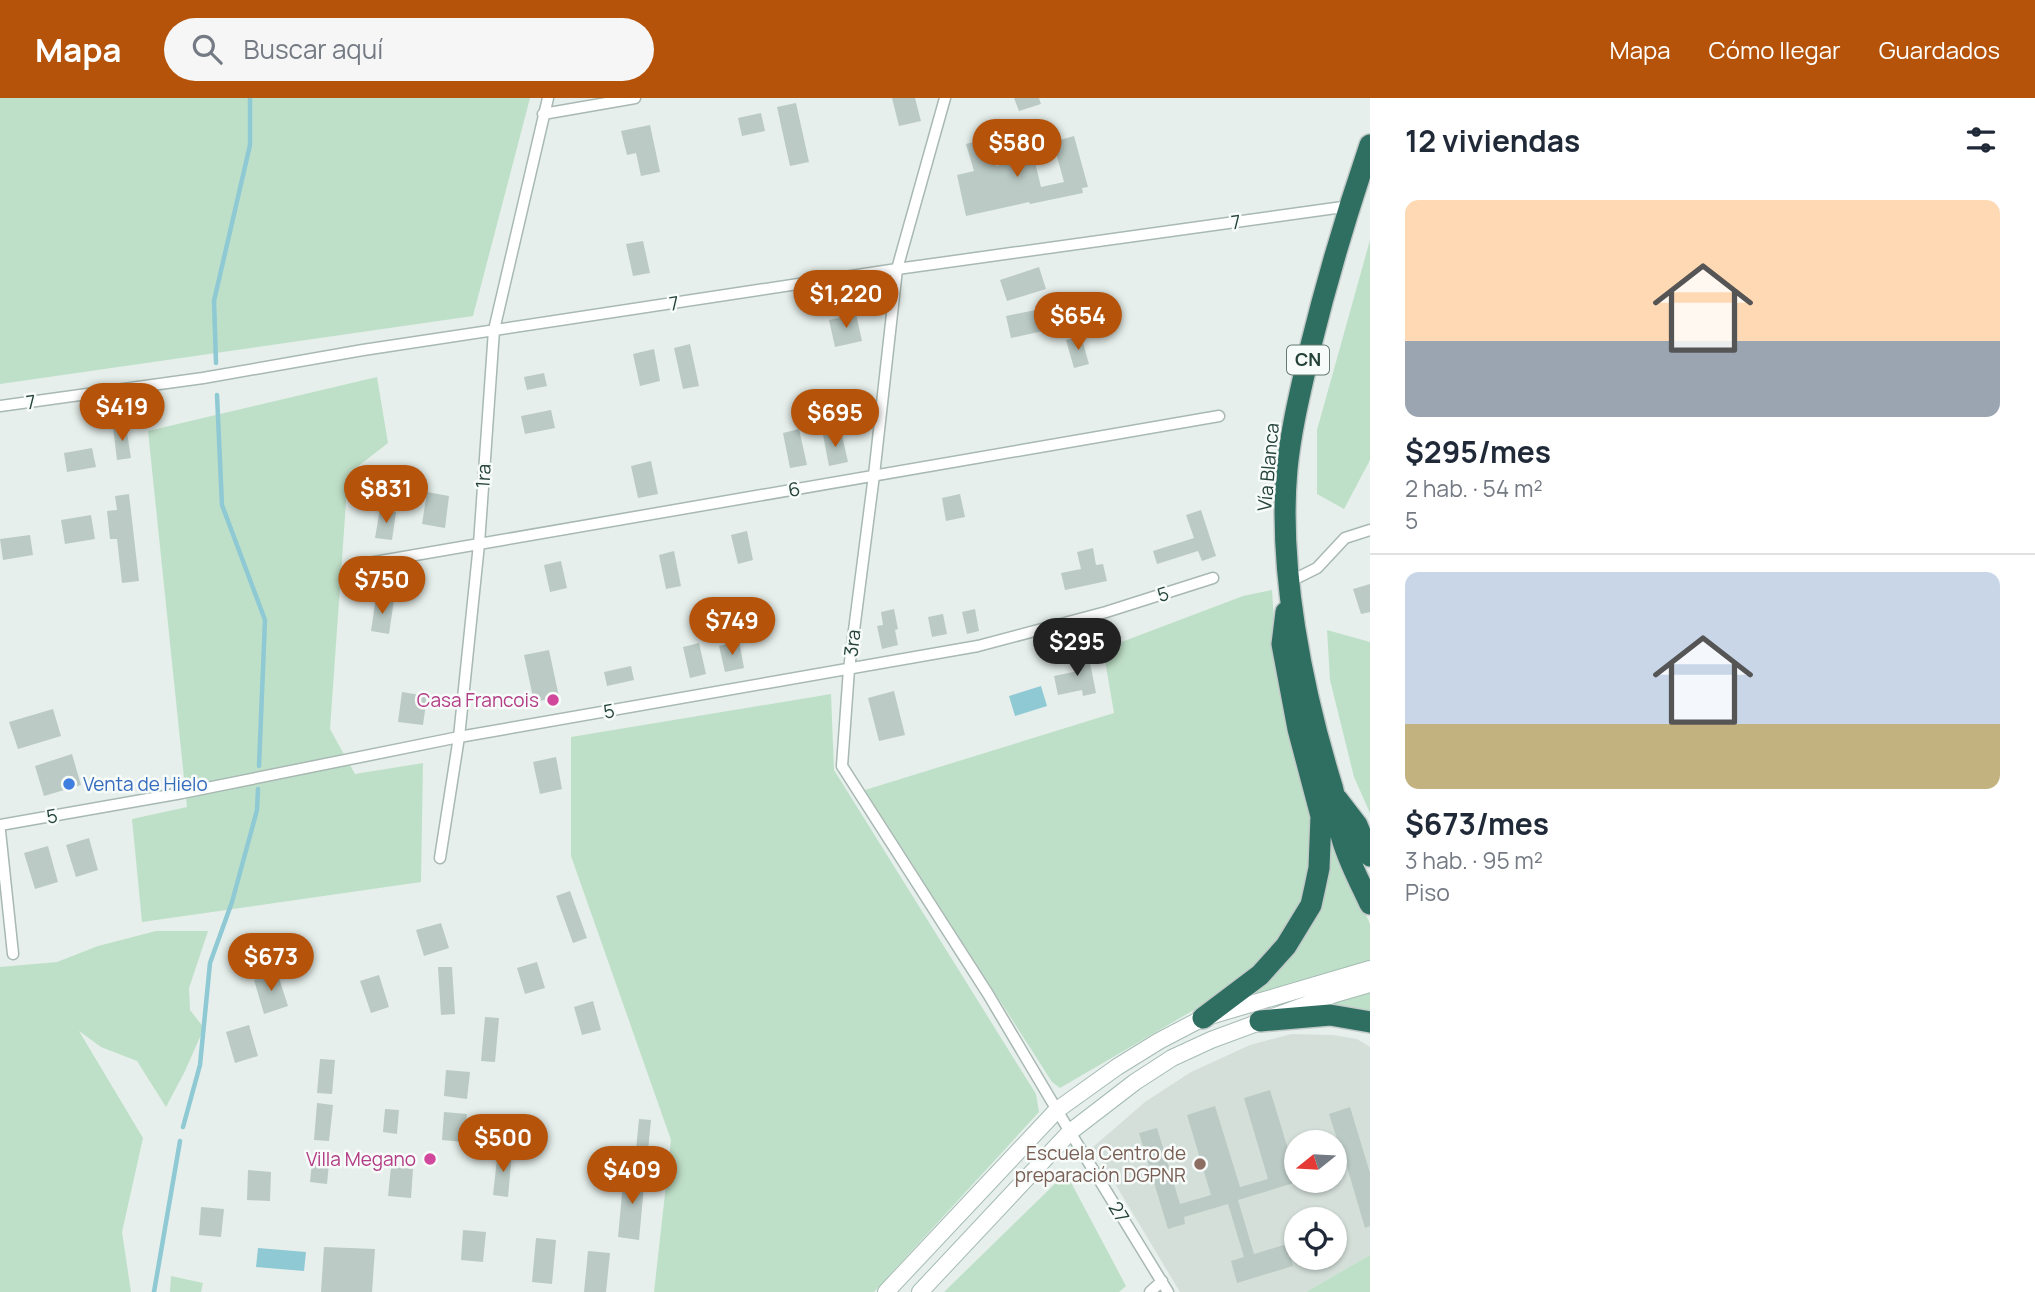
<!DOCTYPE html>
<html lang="es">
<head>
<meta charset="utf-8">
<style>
	body { margin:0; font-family:Manrope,sans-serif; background:#f6f6f7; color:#1f2937; height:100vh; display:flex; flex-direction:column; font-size:26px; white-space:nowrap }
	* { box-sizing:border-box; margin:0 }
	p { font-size:23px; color:#747a83 }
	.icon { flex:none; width:38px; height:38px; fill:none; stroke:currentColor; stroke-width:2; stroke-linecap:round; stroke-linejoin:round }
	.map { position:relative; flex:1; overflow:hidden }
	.details { display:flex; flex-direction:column; background:#fff; width:665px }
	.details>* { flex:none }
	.needle { width:46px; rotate:252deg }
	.tools { position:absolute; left:1284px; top:1032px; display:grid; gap:14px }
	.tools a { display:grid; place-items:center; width:63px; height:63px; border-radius:50%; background:#fff; box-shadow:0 2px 5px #0004; font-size:35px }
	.price { position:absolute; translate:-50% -60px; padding:0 16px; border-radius:24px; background:#b45309; color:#fff; font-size:23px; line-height:46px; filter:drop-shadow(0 2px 4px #0008) }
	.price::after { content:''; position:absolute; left:50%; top:42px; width:21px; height:16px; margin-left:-10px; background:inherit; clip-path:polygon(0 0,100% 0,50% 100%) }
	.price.current { background:#222; color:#fff }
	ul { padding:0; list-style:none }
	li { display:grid; align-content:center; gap:14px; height:371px; padding:0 35px }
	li+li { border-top:2px solid #e0e1e3 }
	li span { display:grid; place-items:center; height:217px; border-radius:14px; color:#555 }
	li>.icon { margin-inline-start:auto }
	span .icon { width:126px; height:126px; fill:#fffc; stroke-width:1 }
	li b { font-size:30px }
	h2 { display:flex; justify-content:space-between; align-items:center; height:84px; padding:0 35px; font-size:30px }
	header { display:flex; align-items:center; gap:42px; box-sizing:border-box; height:98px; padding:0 35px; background:#b45309; color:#fff }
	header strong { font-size:33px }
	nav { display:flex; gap:38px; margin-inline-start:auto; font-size:24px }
	.search { width:490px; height:63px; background:#f6f6f7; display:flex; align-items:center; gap:18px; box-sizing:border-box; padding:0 24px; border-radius:38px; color:#747a83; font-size:26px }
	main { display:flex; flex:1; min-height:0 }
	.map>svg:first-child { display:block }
	.built { fill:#d4dfda; fill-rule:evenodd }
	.green { fill:#bfe0c8 }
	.water { fill:#8ec9d4 }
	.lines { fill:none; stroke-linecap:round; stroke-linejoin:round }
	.stream { stroke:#8ec9d4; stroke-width:4.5 }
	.building { fill:#bbcac4 }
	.street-casing { stroke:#a8b8b2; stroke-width:13 }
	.secondary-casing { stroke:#a4bbb3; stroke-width:18 }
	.highway-casing { stroke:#c2cac8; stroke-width:24 }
	.street { stroke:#fff; stroke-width:10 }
	.secondary { stroke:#fff; stroke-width:16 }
	.highway { stroke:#2f6f62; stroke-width:21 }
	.hotel-dot { fill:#d1479c; stroke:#f7fbf9; stroke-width:2.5 }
	.shop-dot { fill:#3f7fe0; stroke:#f7fbf9; stroke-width:2.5 }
	.education-dot { fill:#8d6e63; stroke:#f7fbf9; stroke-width:2.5 }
	.labels { text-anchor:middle; stroke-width:5; stroke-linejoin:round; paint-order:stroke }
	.shield { fill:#f7fbf9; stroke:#637a73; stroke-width:2 }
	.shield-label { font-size:18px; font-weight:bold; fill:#24423a }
	.street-label { font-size:19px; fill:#24423a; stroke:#f7fbf9 }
	.hotel-label { font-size:19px; fill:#b23c85; stroke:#f7fbf9; text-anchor:end }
	.shop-label { font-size:19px; fill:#366cbe; stroke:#f7fbf9; text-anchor:start }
	.education-label { font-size:19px; fill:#785e54; stroke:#f7fbf9; text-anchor:end }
</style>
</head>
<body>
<header>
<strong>Mapa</strong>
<div class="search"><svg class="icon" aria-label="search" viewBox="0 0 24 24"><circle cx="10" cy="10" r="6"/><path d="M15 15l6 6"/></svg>Buscar aquí</div>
<nav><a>Mapa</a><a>Cómo llegar</a><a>Guardados</a></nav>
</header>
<main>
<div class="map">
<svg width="1370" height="1194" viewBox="0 0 1370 1194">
	<rect width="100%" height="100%" fill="#e6efeb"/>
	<path class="built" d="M1291,936l42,1 24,4 13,8v208l-64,37h-126l-87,-145 52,-45 46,-30 59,-27zM1297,1045h38v38h-38zM1297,1122h38v38h-38z"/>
	<path class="green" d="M0,0h530l-57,218 -473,68z
		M1370,142v220l-26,49 -27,-15v-64z
		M377,279l11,66 -40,31 -18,255 25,45 68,-11 -2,119 -279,40 -10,-103 55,-12 -39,-376z
		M1272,492l5,79 35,148 -4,55 -12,42 -26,41 -59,45 -151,88 -8,-6 -187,-292 249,-77 -11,-64 140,-53z
		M1327,532l43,12v171l-16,-36 -24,-97z
		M831,596l3,76 202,324 3,18 -165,180h-220l17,-152 -100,-284v-119z
		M1325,725l45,101v37l-134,43 56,-53z
		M156,833h52l-19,57 1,22 14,18 -19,43 -19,36 -29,-46 -36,-14 -22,-16 64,107 -21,94 9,60h-131v-325l57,-5 41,-16z
		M1370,892v24l-63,-5z
		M1066,1075l60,113 -7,6h-175z
		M1370,1157v37h-64z
		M171,1178l32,7 -2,9h-31z"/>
	<path class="water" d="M1041,588l6,20 -32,10 -6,-20z
		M258,1150l48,4 -2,19 -48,-4z"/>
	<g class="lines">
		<path class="stream" d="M216,265l-2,-62 36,-156v-47
			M217,297l5,110 43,115 -6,146
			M183,1029l17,-62 10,-102 22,-61 25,-92 1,-21
			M154,1194l26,-151"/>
	</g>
	<path class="building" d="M892,0h23l6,23 -22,5z
		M1014,0h25l2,6 -22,7z
		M796,5l13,59 -19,4 -13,-59z
		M761,15l4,18 -23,5 -4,-18z
		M650,27l10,47 -19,4 -5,-23 -9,2 -6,-24z
		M1074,38l14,51 -6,1 1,5 -53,11 -1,-2 -63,14 -9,-41 17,-4 -8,-27 22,-6 8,28 38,-8 7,29 23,-5 -11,-40z
		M643,143l7,32 -17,3 -7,-32z
		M1039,169l7,22 -39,12 -7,-21z
		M1065,206l5,21 -59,13 -5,-22z
		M856,216l6,27 -27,6 -6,-27z
		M1081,238l8,28 -15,4 -8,-28z
		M690,246l9,42 -16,3 -9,-41z
		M654,251l6,32 -20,5 -7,-32z
		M544,275l3,13 -20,4 -3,-13z
		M551,312l4,18 -30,6 -4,-18z
		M126,328l5,32 -14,2 -4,-33z
		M799,331l8,36 -17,3 -7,-35z
		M841,333l7,31 -19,4 -6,-31z
		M92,350l4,19 -29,5 -3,-19z
		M651,363l7,33 -20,4 -7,-32z
		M427,394l22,4 -4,32 -23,-4z
		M129,396l10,87 -17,2 -5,-44h-7l-3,-28 10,-1 -2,-14z
		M960,396l5,23 -19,4 -4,-23z
		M380,411l16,3 -4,28 -17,-2z
		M1201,412l15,46 -14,5 -4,-10 -41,13 -4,-13 41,-13 -8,-23z
		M91,417l4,24 -30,5 -4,-24z
		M747,433l6,29 -15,4 -7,-29z
		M30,437l3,20 -30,5 -3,-21z
		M1093,450l3,17 7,-1 4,17 -42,9 -4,-17 20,-4 -4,-17z
		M674,453l7,35 -15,3 -7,-34z
		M561,463l6,27 -17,4 -6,-27z
		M1370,486v28l-9,2 -8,-25z
		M376,499l18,3 -5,34 -18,-3z
		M894,511l4,20 -3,1 3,15 -16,4 -5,-23 6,-1 -2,-13z
		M975,511l4,22 -12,3 -5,-22z
		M943,516l4,20 -15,3 -4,-20z
		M739,543l5,27 -19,4 -6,-26z
		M699,545l7,31 -16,4 -7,-31z
		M549,552l10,47 -25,5 -10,-47z
		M1088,555l8,40 -13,3 -1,-6 -24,5 -4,-19 24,-5 -3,-15z
		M631,568l3,14 -27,6 -3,-14z
		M894,593l11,44 -26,6 -11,-43z
		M402,594l25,4 -4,29 -25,-3z
		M53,611l8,27 -43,13 -9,-27z
		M72,656l9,31 -37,11 -9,-30z
		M556,659l6,32 -22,5 -7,-32z
		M89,740l9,32 -22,7 -10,-32z
		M48,748l10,36 -23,7 -11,-36z
		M570,793l17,47 -14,5 -17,-47z
		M441,825l8,25 -25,8 -8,-26z
		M537,864l8,26 -20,6 -8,-26z
		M438,869h14l3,47 -14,1z
		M277,874l11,34 -24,8 -10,-34z
		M379,877l10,32 -18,6 -11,-32z
		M593,903l8,29 -19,5 -8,-28z
		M485,919l14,1 -4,44 -14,-1z
		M249,927l9,31 -23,7 -9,-31z
		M320,961l15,1 -3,34 -15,-1z
		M446,972l24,2 -3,27 -23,-3z
		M1270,992l25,82h2v10l-59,18 16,54 33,-10 6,22 -56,17 -6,-22 13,-4 -16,-53 -44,13 1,7 -17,5 -29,-96 18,-5 23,76 31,-9 -24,-80 28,-9 25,81 28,-8 -24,-81z
		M317,1005l16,2 -4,36 -15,-1z
		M1350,1009l20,66v53l-5,2 -18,-61 -12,4v-11l8,-2 -14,-44z
		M385,1011l14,1 -2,24 -14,-2z
		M444,1014l23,2 -3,28 -22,-2z
		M639,1021l12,1 -4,41 -12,-1z
		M498,1052l14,2 -4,45 -15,-2z
		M313,1054l17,2 -3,30 -17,-2z
		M391,1069l22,2 -2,29 -23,-2z
		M248,1072l23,2 -1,29 -23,-1z
		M624,1075l21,2 -6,65 -21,-3z
		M201,1109l23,2 -3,28 -22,-2z
		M463,1132l23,2 -3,30 -22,-2z
		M536,1140l20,2 -4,44 -20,-2z
		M324,1149l51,2 -3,43h-51z
		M588,1153l22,2 -4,39h-22z"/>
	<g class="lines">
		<g class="street-casing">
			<path id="street" d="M945,0l-48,171 -23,206 -25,194 -7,97 146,228 82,138 98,160
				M543,16l92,-16
				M0,308l203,-28 160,-28 534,-81 453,-63
				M369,465l850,-147
				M1289,484l28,-14 28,-30 25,-8
				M0,727l182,-32 277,-56 519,-91 128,-34 107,-34
				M0,733l13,123
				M440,760l19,-121 20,-193 15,-214 54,-232
				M1150,1194l12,-11"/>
		</g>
		<g class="secondary-casing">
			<path id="secondary" d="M886,1194l171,-182 60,-43 42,-26 44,-23 167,-49
				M920,1194l150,-160 65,-50 37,-24 39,-18 124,-46 35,-10"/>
		</g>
		<g class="highway-casing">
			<path id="highway" d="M1370,47c-23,67 -43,135 -60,204 -9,40 -19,79 -23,120 -9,100 15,219 44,314 6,17 5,35 10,52 6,24 19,47 29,69
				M1337,701l20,26 13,31
				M1203,920l57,-43 26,-29 25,-41 4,-18 4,-19 2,-52 -23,-87 -16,-85 4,-32
				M1260,923l70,-6 40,7"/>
		</g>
		<use href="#street" class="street"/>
		<use href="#secondary" class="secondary"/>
		<use href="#highway" class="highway"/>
	</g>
	<g class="hotel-dot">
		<circle cx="553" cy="602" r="7"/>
		<circle cx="430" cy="1061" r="7"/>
	</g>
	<circle class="shop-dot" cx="69" cy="686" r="7"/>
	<circle class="education-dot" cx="1200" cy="1066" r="7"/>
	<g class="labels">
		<rect class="shield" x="1287" y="247.5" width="42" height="29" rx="5"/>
		<g class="shield-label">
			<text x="1308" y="268">CN</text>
		</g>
		<g class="street-label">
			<text transform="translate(1236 124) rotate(-8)" y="7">7</text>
			<text transform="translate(674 205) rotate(-9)" y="7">7</text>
			<text transform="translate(31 304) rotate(-8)" y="7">7</text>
			<text transform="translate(1268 369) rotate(-85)" y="7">Vía Blanca</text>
			<text transform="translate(483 378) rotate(-86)" y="7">1ra</text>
			<text transform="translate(794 391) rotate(-10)" y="7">6</text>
			<text transform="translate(1163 496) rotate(-17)" y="7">5</text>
			<text transform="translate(852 545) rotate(-83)" y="7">3ra</text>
			<text transform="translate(609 613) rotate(-10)" y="7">5</text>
			<text transform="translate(52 718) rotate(-10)" y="7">5</text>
			<text transform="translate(1119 1114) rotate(58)" y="7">27</text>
		</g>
		<g class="hotel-label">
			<text x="539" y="609">Casa Francois</text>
			<text x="416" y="1068">Villa Megano</text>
		</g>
		<g class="shop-label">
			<text x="83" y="693">Venta de Hielo</text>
		</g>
		<g class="education-label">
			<text x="1186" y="1062">Escuela Centro de<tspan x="1186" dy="22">preparación DGPNR</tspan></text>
		</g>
	</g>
</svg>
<div class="tools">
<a><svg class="needle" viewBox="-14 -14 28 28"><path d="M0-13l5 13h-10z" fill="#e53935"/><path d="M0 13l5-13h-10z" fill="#747a83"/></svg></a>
<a><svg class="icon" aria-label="locate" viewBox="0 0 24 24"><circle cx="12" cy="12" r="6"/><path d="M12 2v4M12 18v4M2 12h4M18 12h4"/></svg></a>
</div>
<b class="price" style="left:1017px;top:81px">$580</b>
<b class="price" style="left:846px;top:232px">$1,220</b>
<b class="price" style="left:1078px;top:254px">$654</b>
<b class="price" style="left:122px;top:345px">$419</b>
<b class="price" style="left:835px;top:351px">$695</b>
<b class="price" style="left:386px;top:427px">$831</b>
<b class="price" style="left:382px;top:518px">$750</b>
<b class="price" style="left:732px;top:559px">$749</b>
<b class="price current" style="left:1077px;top:580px">$295</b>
<b class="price" style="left:271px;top:895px">$673</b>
<b class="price" style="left:503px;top:1076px">$500</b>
<b class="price" style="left:632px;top:1108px">$409</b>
</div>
<section class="details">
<h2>12 viviendas<svg class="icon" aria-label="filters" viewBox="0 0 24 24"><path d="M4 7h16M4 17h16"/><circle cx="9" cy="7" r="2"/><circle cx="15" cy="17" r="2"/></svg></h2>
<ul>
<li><span style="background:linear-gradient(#ffd9b3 65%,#9aa5b1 0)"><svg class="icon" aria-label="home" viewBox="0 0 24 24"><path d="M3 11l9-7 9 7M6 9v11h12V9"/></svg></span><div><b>$295/mes</b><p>2 hab. · 54 m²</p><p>5</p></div></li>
<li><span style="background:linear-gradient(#c9d6e8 70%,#c2b280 0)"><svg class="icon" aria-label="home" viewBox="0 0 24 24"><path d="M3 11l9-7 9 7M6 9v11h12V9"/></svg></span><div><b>$673/mes</b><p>3 hab. · 95 m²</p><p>Piso</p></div></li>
</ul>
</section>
</main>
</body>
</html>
